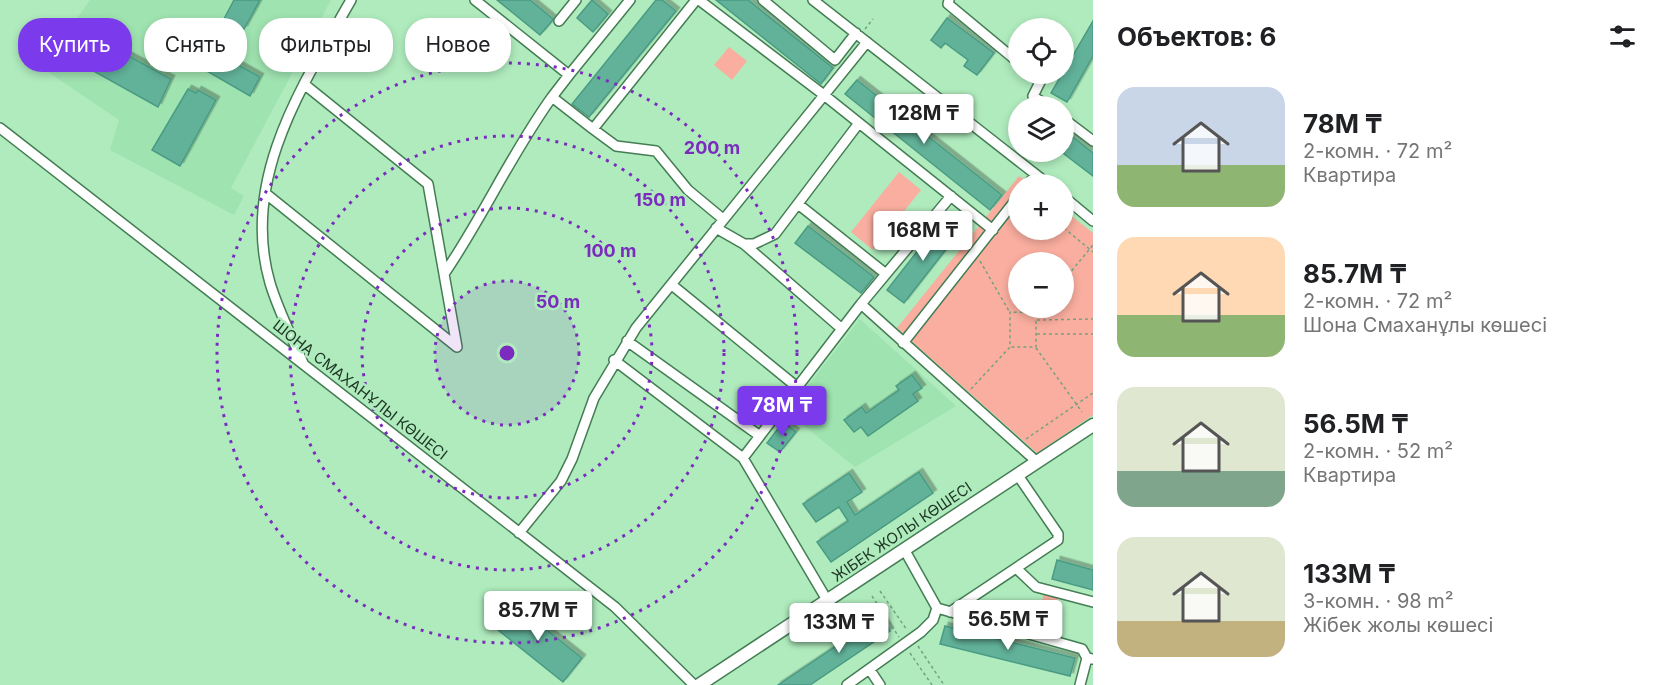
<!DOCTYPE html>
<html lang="ru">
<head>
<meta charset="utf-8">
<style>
	body { margin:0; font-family:Inter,sans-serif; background:#f6f6f6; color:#202124; height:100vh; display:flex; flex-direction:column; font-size:22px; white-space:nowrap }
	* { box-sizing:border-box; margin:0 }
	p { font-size:20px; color:#757577 }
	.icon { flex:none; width:33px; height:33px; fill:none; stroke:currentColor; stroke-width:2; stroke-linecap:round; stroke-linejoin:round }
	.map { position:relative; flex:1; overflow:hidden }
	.drawer { display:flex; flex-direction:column; background:#fff; width:570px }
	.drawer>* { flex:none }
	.banner { position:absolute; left:18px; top:18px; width:570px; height:54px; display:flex; gap:12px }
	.buttons { position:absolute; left:1008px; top:18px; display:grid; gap:12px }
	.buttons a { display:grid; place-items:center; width:66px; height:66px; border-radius:50%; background:#fff; box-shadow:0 3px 9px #0003; font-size:30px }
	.price { position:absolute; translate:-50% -51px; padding:0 14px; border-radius:6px; background:#fff; color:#222; font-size:20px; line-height:39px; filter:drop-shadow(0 2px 3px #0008) }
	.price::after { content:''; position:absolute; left:50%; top:36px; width:18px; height:14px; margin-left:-9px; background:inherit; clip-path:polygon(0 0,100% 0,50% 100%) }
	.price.current { background:#7c3aed; color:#fff }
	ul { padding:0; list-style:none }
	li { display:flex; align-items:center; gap:18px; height:150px; padding:0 24px }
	li span { display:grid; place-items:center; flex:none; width:168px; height:120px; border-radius:18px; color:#555 }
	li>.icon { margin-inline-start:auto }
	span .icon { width:72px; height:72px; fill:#fffc; stroke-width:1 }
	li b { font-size:26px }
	h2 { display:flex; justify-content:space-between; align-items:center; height:72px; padding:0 24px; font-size:26px }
	.chip { padding:0 21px; border-radius:24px; background:#fff; box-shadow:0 3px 9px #0003; font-size:21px; line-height:54px }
	.chip.current { background:#7c3aed; color:#fff }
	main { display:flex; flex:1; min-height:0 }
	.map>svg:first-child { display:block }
	.built { fill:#9fe3b0 }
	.green { fill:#f9ae9f; fill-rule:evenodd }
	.building { fill:#62b29a; stroke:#4a9b83; stroke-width:1.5; filter:url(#shadow) }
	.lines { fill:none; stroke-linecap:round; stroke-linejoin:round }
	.minor-casing { stroke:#447d54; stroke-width:12 }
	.major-casing { stroke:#447d54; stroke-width:15 }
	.path { stroke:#75a27f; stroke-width:1.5; stroke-dasharray:3 3; stroke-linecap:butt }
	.minor { stroke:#fff; stroke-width:9 }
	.major { stroke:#fff; stroke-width:12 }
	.ring { fill:none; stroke:#7b2cbf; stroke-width:3; stroke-dasharray:3 6 }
	.labels { text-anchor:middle; stroke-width:5; stroke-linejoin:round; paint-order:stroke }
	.street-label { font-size:15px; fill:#1e3624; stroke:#afebbd }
	.centre { fill:#7b2cbf; stroke:#afebbd; stroke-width:3 }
	.ring-label { font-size:18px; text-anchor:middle; font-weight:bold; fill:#7b2cbf; stroke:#afebbd; stroke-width:5; stroke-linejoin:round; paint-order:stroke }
</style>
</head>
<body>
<main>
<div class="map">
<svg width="1093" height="685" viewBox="0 0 1093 685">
	<defs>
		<filter id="shadow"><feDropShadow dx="3.5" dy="-3.5" stdDeviation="0" flood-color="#0004"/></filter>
	</defs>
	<rect width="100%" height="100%" fill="#afebbd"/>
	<path class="built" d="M90,0h241l-100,188 13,8 -10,19 -124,-65 9,-30 -77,-52z
		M860,319l96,87 -101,61 -68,-55z"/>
	<path class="green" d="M729,47l18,14 -15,19 -18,-15z
		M899,172l22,18 -48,60 -22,-18z
		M1019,176l12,8h-13v46h46v-20l29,23v182l-56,38 -140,-125zM1018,262h46v46h-46z
		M1044,593l14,4 -7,28 -14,-4z"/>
	<path class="building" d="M234,0h26l-16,29 -20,-10z
		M497,0h33l23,19 -1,2 -12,14z
		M592,0l16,14 -15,18 -16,-14z
		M656,0h6l14,11 -87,106 -17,-13z
		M716,0h32l85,68 -12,16z
		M947,18l47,35 -17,22 -13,-9 4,-6 -23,-17 -4,5 -10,-8z
		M1093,21v35l-26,46 -16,-9z
		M188,37l72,40 -10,19 -71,-41z
		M103,42l68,37 -13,28 -70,-39z
		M857,80l145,115 -12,15 -145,-116z
		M188,89l8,4 2,-3 18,10 -36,66 -28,-16z
		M1064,130l29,23v23l-29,-22z
		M941,221l17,13 -54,69 -17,-13z
		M808,226l66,51 -13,16 -66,-50z
		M912,375l10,13 -9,6 5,7 -50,35 -7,-9 -7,5 -10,-12 18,-13 4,6 33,-23 -3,-4z
		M783,422l13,10 -16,20 -13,-9z
		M919,472l14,21 -102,69 -14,-20 31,-21 -9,-14 -23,15 -13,-18 46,-31 13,19 -15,10 8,13z
		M1057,560l36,10v20l-41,-11z
		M512,602l70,56 -19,24 -70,-56z
		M881,616l9,15 -80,54h-32z
		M945,626l130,32 -5,18 -130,-32z"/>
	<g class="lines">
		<g class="minor-casing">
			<path id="minor" d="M475,0l94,75 61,-75
				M699,0l125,95 169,135
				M763,0l72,60 21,-27
				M813,0l235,184
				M949,0l-1,4 70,58
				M559,21l17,-21
				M1033,74l8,6 -8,16 14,10
				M569,75l-17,22 41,32 103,-129
				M1064,119l29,22
				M0,128l615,479 79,78
				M593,129l23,17 40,5 32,39 35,29
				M1028,184l8,-9
				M265,193l192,154 -29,-163 -124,-100
				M951,196l-90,108 175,157
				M1064,197l29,24
				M798,204l88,70
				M716,228l28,16h10l21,-10 84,-111
				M744,244l98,85
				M444,274c39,-57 67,-120 108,-177
				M672,285l125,102
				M627,341l133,95
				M903,343l115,-146
				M614,360l129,98 118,-154
				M303,363c-11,-26 -25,-53 -33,-80 -30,-103 32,-197 81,-283
				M743,458l84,142
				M519,533l42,-52 11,-22 22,-61 42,-70 231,-286
				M904,549l33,59 145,41 5,9 6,1
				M1016,568l20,19 57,15
				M950,612l108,-72v-6l-41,-60
				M870,670l10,15
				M847,685l74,-53 12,-12 4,-12
				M1080,685l7,-27"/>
		</g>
		<g class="major-casing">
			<path id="major" d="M699,685l394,-260"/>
		</g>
		<path class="path" d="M865,29l8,-10
			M1064,228l29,24
			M980,261l29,50
			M1064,280l29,-35
			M1037,312l4,-4
			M1037,320l56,-1
			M1037,334h56
			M1036,348l46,64
			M971,389l39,-42v-35l26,1v34h-26
			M1026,439l67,-46
			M880,591l27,39
			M872,596l27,41
			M918,646l26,39
			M910,653l22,32"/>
		<use href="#minor" class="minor"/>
		<use href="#major" class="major"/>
	</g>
	<circle cx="507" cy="353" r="72" fill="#7b2cbf" fill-opacity=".12"/>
	<g class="ring">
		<circle cx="507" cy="353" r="72"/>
		<circle cx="507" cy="353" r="145"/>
		<circle cx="507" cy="353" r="217"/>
		<circle cx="507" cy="353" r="290"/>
	</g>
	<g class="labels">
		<g class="street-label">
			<text transform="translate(360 390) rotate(38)" y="5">ШОНА СМАХАНҰЛЫ КӨШЕСІ</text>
			<text transform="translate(902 532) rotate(-34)" y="5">ЖІБЕК ЖОЛЫ КӨШЕСІ</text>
		</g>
	</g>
	<circle cx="507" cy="353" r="9" class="centre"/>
	<g class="ring-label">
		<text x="712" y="154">200 m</text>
		<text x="660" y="206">150 m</text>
		<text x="610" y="257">100 m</text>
		<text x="558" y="308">50 m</text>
	</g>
</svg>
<div class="buttons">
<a><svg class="icon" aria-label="locate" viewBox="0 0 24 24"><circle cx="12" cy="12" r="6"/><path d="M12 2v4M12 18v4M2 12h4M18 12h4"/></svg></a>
<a><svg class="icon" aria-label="layers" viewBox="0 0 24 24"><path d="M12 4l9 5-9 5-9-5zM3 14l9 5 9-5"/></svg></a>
<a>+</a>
<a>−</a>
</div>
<b class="price" style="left:924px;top:145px">128M ₸</b>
<b class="price" style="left:923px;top:262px">168M ₸</b>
<b class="price current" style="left:782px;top:437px">78M ₸</b>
<b class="price" style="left:538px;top:642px">85.7M ₸</b>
<b class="price" style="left:1008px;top:651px">56.5M ₸</b>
<b class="price" style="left:839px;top:654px">133M ₸</b>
<div class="banner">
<a class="chip current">Купить</a>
<a class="chip">Снять</a>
<a class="chip">Фильтры</a>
<a class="chip">Новое</a>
</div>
</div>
<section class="drawer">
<h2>Объектов: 6<svg class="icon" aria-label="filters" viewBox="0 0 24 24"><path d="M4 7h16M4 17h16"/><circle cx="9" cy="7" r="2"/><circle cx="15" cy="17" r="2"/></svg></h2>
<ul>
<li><span style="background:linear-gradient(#c9d6e8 65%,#8fb573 0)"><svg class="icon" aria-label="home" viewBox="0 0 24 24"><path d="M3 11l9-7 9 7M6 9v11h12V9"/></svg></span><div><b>78M ₸</b><p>2-комн. · 72 m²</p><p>Квартира</p></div></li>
<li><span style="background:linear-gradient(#ffd9b3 65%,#8fb573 0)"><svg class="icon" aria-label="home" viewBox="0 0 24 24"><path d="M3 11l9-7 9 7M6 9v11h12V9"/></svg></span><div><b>85.7M ₸</b><p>2-комн. · 72 m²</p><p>Шона Смаханұлы көшесі</p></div></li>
<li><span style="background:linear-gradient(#dfe7d0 70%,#7fa58c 0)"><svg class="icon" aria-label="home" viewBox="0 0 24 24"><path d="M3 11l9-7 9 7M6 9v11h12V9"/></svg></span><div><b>56.5M ₸</b><p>2-комн. · 52 m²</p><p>Квартира</p></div></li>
<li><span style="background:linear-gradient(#dfe7d0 70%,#c2b280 0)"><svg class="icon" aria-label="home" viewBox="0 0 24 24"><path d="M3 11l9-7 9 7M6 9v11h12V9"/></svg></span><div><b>133M ₸</b><p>3-комн. · 98 m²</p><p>Жібек жолы көшесі</p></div></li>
</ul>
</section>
</main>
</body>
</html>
